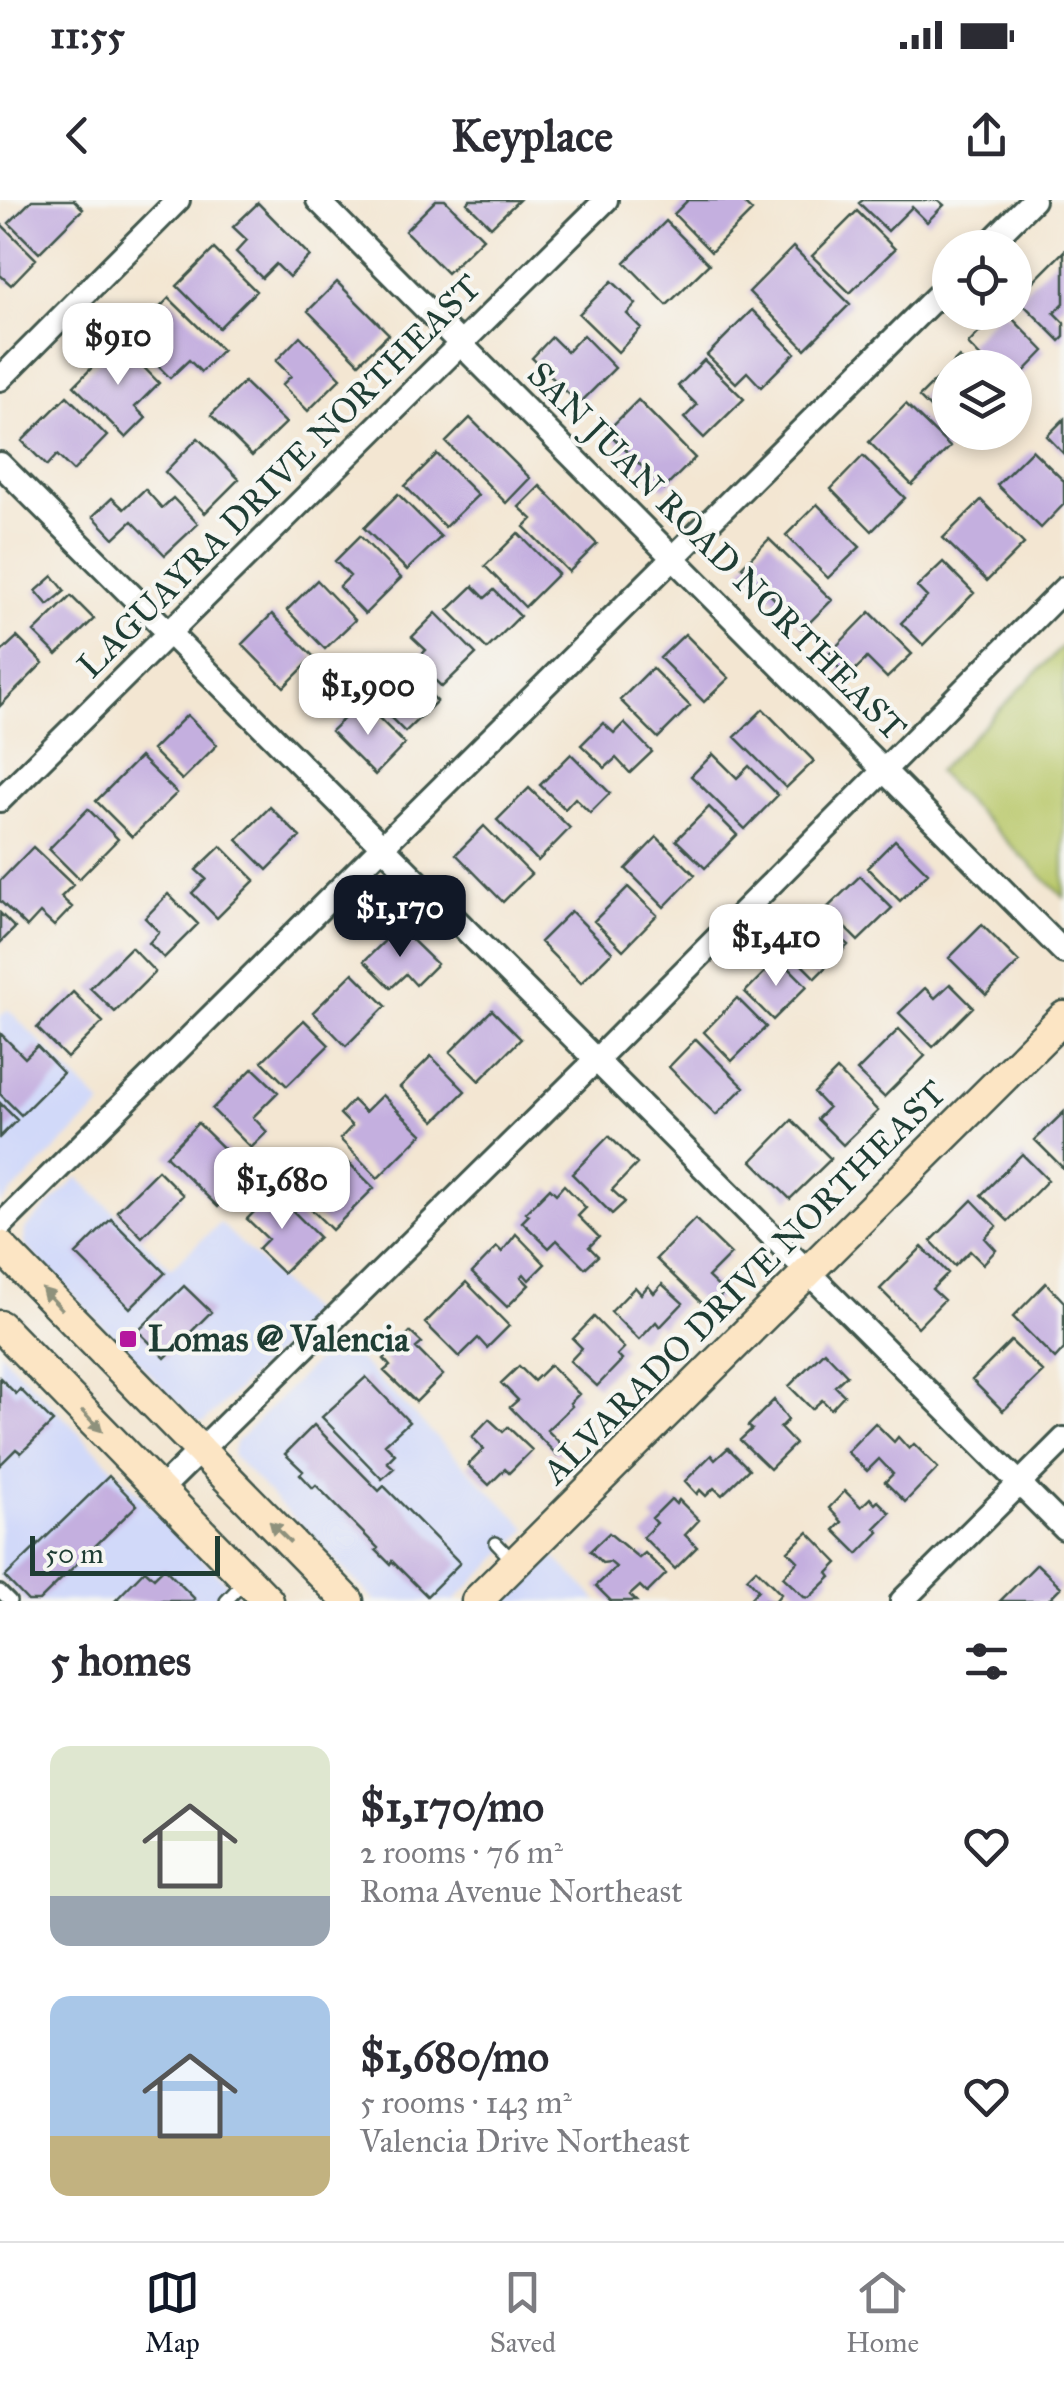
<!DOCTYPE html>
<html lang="en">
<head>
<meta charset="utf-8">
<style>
	body { margin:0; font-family:"IM FELL Great Primer",serif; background:#f7f7f7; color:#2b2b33; height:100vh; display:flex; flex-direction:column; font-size:38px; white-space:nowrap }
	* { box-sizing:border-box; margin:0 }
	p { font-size:32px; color:#7c7c81 }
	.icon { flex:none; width:55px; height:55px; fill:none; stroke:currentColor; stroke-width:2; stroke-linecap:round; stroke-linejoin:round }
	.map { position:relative; height:1401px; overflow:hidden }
	.side { display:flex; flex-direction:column; background:#fff; flex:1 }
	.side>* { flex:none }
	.controls { position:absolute; left:932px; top:30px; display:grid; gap:20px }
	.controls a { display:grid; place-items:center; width:100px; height:100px; border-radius:50%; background:#fff; box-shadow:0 5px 15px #0003; font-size:50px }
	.scale { position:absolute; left:30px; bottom:25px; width:190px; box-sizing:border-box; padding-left:10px; border:5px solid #1f3d34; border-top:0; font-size:28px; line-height:35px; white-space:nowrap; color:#1f3d34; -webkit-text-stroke:8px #f6f6f2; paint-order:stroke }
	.price { position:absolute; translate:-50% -85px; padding:0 22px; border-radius:20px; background:#fff; color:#222; font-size:32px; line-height:65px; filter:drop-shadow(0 2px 5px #0008) }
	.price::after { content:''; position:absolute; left:50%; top:60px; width:30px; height:22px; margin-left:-15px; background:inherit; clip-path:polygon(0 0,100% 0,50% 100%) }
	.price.current { background:#111827; color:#fff }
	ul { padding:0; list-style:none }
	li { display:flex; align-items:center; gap:30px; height:250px; padding:0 50px }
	li span { display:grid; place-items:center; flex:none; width:280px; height:200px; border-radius:20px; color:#555 }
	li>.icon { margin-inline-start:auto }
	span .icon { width:120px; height:120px; fill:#fffc; stroke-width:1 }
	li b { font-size:42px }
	h2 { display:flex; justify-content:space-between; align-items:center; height:120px; padding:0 50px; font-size:42px }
	.status { display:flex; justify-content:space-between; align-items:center; height:70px; padding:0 50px; background:#fff; direction:ltr }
	.status svg { height:28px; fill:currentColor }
	header { display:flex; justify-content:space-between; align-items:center; height:130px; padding:0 50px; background:#fff; font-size:45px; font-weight:700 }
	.tab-bar { display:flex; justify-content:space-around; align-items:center; height:140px; border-top:2px solid #e1e1e2; background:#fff; font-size:28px; color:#7c7c81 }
	.tab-bar a { display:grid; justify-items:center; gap:5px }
	.tab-bar .current { color:#111827 }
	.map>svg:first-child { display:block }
	.built { fill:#d1d9f9 }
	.green { fill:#b9c86a; stroke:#6c824f; stroke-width:2.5 }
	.building { fill:#c4afdf }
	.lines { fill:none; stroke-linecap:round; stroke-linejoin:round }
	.lane-casing { stroke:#3f564c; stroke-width:16 }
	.street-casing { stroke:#3f564c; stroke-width:28 }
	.secondary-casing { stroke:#3f564c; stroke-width:35 }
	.lane { stroke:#fff; stroke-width:11 }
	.street { stroke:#fff; stroke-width:22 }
	.secondary { stroke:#fce5c4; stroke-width:30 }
	.oneway { fill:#8e917c }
	.poi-dot { fill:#b5179e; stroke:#f6f6f2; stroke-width:4 }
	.labels { text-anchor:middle; stroke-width:8; stroke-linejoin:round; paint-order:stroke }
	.street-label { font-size:35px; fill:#1f3d34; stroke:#f6f6f2 }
	.poi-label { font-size:35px; font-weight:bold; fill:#1f3d34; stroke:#f6f6f2; text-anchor:start }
</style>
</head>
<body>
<div class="status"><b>11:55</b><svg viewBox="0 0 49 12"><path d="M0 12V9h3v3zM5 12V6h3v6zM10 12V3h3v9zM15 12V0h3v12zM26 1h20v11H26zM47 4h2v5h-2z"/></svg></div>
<header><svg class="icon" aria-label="back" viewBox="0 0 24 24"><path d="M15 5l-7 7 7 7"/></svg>Keyplace<svg class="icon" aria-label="share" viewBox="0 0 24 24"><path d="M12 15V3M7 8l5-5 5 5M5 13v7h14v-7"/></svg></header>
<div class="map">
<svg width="1064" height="1401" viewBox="0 0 1064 1401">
	<rect width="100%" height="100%" fill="#f6f6f2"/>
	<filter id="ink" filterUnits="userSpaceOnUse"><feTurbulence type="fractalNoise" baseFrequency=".01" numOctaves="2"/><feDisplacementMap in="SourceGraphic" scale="20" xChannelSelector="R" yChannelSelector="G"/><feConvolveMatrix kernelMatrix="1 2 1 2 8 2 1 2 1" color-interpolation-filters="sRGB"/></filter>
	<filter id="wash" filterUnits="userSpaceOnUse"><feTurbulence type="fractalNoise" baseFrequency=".0048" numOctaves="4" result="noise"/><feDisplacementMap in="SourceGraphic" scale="40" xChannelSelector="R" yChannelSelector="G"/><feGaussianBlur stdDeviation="2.25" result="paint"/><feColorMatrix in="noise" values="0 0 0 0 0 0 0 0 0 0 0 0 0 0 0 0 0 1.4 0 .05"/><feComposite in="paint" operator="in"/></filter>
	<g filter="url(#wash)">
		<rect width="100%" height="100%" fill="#f3e6d2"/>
		<path class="built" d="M8,809l94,96 -102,99v-187z
			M78,977l93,91 49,-45 95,93 -111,106 -8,-1 -172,-176 1,-16z
			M338,1139l190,190 -74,72h-79l-143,-146 3,-12z
			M0,1152l244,249h-220l-24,-23z
			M552,1354l46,47h-93z"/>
		<path class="green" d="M1064,445v253l-127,-126z"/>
		<g id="blocks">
			<path class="building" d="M32,0h42l9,9 -44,44 -30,-30z
				M436,0h9l38,38 -36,35 -42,-42z
				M470,0h49l-28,27 -24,-24z
				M688,0h53l11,11 -41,41 -37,-38z
				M863,0h75l6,5 -17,17 -15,-15 -24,24 -29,-28z
				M258,3l52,53 -21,21 -13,-13 -14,14 -26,-26 11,-12 -14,-13z
				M857,11l38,38 -45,44 -38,-37z
				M666,21l43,43 -42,41 -42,-43z
				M0,23l36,36 -25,26 -11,-10z
				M793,47l57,57 -45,45 -56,-57z
				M214,49l42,42 -37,37 -42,-42z
				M1064,51v52l-10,10 10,10v14l-4,4 -43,-43z
				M612,81l24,23 -9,10 14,14 -23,24 -39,-38z
				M337,82l52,52 -30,29 -51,-52z
				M169,98l53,52 -21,22 -12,-12 -19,18 -40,-40z
				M752,110l43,43 -34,34 -14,-15 -11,11 -29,-28z
				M999,112h7l38,39 -29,30v-13h-24l-23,-24z
				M583,135l32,33 -36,36 -47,-46 20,-21 15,15z
				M300,136l41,42 -33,33 -26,-26 9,-9 -15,-15z
				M118,141l41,42 -24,24 11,11 -20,20 -52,-52z
				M959,157l10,11h-19v60l-31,-31z
				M704,160l40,39 -40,39 -20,-20 13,-13 -19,-19z
				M244,182l42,41 -34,33 -41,-41z
				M67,196l40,40 -34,35 -16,-16 -10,11 -25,-25z
				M638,200l57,58 -31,31 -57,-58z
				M906,204l44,43 -38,38 -43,-43z
				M470,218l60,60 -24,25 -60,-61z
				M1064,219v35l-17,-18z
				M198,238l41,41 -34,34 -40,-41z
				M1032,250l32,31v23l-23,24 -44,-43z
				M437,254l41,41 -33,32 -40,-41z
				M863,256l42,42 -33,33 -41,-42z
				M540,286l57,58 -28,28 -45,-45 8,-8 -13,-12z
				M145,289l17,19 11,-10 25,26 -33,31 -33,-34 -18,17 -21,-22 19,-18 12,11z
				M398,294l43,43 -34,33 -43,-42z
				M981,300l43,44 -37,37 -44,-43z
				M817,304l43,43 -32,31 -42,-43z
				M518,333l40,41 -33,33 -40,-41z
				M360,336l41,42 -36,36 -26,-27 11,-11 -15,-15z
				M769,339l63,61 -28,28 -62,-61z
				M943,362l31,31 -51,52 -22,-22 26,-26 -10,-10z
				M53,376l12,15 -17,14 -12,-14z
				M317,380l38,40 -30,29 -38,-39z
				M473,386l12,12 9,-8 26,26 -33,33 -39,-39z
				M71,396l23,23 -37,36 -23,-23z
				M870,412l42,42 -25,24 -20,-20 -19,19 -21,-21z
				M436,413l40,41 -34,33 -27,-26 11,-11 -14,-13z
				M272,414l42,43 -30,30 -42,-43z
				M685,434l44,44 -25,24 -44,-44z
				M17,437l26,26 -43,43v-53z
				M397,461l40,40 -32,31 -40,-40z
				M652,468l38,38 -32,32 -38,-38z
				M362,501l43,43 -30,31 -44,-44z
				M763,509l51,52 -28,27 -51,-51z
				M187,515l30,30 -35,35 -30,-30z
				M603,523l11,10 10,-10 28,29 -22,21 -14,-15 -11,10 -24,-23z
				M571,554l39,39 -20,20 -15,-15 -10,11 -25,-24z
				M713,554l24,24 12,-12 29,29 -33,34 -54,-53z
				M140,557l37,36 -45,44 -36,-36z
				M529,588l41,40 -32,33 -41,-41z
				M270,607l30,30 -33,33 -30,-30z
				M709,607l28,28 -32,33 -29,-28z
				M88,609l30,30 -39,40 -30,-30z
				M484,626l47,48 -28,28 -47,-48z
				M657,637l38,38 -31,32 -38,-38z
				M895,640l33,33 -28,28 -33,-33z
				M221,646l34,34 -38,38 -25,-25 14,-14 -10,-9z
				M33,647l40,38 -12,12 11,10 -18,19 -14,-13 -13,14 -27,-26v-20z
				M860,676l32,32 -34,33 -32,-32z
				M628,687l29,28 -34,35 -29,-29z
				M168,694l30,30 -34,34 -15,-15 10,-11 -14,-14z
				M571,711l41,41 -31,31 -41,-41z
				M0,713l15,15 -15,15z
				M819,717l29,28 -33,33 -28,-28z
				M982,725l37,37 -33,33 -37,-37z
				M399,727l38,37 -21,21 -10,-11 -15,14 -27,-27z
				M131,747l24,25 -40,40 -25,-24z
				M779,758l28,28 -34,34 -28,-28z
				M353,773l33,33 -40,40 -33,-34z
				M950,784l23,23 -40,40 -34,-34 26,-25 10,10z
				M73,792l30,30 -36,36 -30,-30z
				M737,798l29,29 -34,34 -28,-29z
				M492,810l29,29 -42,42 -29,-29z
				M304,820l25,25 -42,41 -25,-25z
				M899,829l26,27 -41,41 -27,-26z
				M0,833l25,25 12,-12 26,27 -42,42 -21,-21z
				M696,839l48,48 -28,28 -47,-48z
				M431,856l34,35 -30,30 -35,-34z
				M253,868l25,24 -25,25 14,15 -16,16 -39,-39z
				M837,870l41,41 -35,34 -26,-26 11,-11 -14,-15z
				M382,895l40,39 -44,44 -38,-39 12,-13 -12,-12 13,-14 12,12z
				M0,903l17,17 -17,17z
				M1064,912v57l-29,-29z
				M792,920l39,39 -41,40 -38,-38z
				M198,923l52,51 -32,33 -52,-51z
				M609,936l28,28 -25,26 13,12 -13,12 -40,-40z
				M1022,954l26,26 -40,41 -27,-26z
				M348,962l26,26 -42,42 -36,-36 14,-14 10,10z
				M158,970l25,25 -41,42 -25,-26z
				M564,985l22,23 -8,8 21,21 -10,10 9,9 -13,12 -28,-28 -8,8 -27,-26 7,-7 -3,-3 24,-24 6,6z
				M274,992l45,45 -36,36 -25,-24 10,-10 -21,-20z
				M972,1000l25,26 -12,12 11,12 -13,14 -13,-13 -15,15 -24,-25z
				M111,1019l54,54 -35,35 -54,-54z
				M695,1019l36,35 -23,23 16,15 -16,17 -52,-50z
				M516,1034l29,30 -16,16 -5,-6 -3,3 8,8 -22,22 -35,-34 25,-26 5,5z
				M922,1047l26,26 -16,16 12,11 -26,27 -38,-38z
				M466,1082l43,44 -22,22 -9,-10 -19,19 -34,-34z
				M1046,1083l18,19v47l-9,10 -42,-42z
				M662,1084l21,19 -23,24 -4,-5 -17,18 -28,-28 24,-25 6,7 7,-8 6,7z
				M184,1086l27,26 -46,46 -27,-27z
				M594,1117l30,31 -7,7 5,5 -25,26 -27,-25 12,-13 -9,-9z
				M410,1132l12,11 -6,5 27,27 -27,27 -32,-31 6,-5 -6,-7z
				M1011,1141l32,31 -40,39 -31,-31z
				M824,1151l23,24 -12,11 9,9 -13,14 -9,-9 -10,9 -23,-23z
				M550,1165l29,29 -9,9 2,3 -25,24 17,17 -7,8 -47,-48 8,-7 -17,-17 18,-17 15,15z
				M366,1177l43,45 -24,22 10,10 -8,8 7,6 -12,11 -60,-62z
				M0,1178l16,16 4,-5 33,33 -32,31 -5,-4 -16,16z
				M774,1200l14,20 -8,8 15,16 -25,25 -30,-29 12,-11 -4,-3z
				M489,1219l14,13 5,-5 24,23 -23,23 -4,-4 -16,16 -21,-20 16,-16 -12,-12z
				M875,1223l19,19 4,-5 11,12 5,-5 24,24 -33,34 -20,-20 8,-8 -14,-15 -12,12 -20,-19z
				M314,1225l65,66 5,-5 76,77 -33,33 -35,-35 -2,3 -14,-14 2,-2 -62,-63 -3,3 -13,-14 3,-3 -18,-17z
				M728,1248l21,21 -27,26 -8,-7 -8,8 -6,-6 -3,4 -12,-13 26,-26 4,5z
				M109,1276l28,29 -98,96h-11l-23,-24z
				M845,1291l16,16 9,-9 5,6 3,-3 12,12 -15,15 4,4 -21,22 -24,-24 8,-8 -13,-14z
				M671,1299l5,5 3,-4 20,20 -14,15 12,12 -22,22 -32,-32 14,-14 -5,-5z
				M808,1332l30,31 -10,10 3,4 -22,21 -5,-1 -21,-20 15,-16 -10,-10z
				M609,1333l30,25 6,-5 21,21 -19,19 -7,-7 -10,9 6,6h-25l-15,-15 20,-19 -6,-5 -8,1 -12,-12z
				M1037,1364l24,23 -14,14h-47z
				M164,1368l31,31 -3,2h-77l30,-31 9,8z
				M756,1369l25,25 -6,7h-27l10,-11 -11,-12z"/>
		</g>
	</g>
	<g filter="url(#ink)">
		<use href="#blocks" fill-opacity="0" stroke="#3f564c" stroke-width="2.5"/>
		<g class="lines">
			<g class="lane-casing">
				<path id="lane" d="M496,1343l19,20
					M0,1391l10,10
					M226,1401l18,-19"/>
			</g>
			<g class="street-casing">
				<path id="street" d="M318,0l746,752
					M985,48l48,-48
					M0,179l178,-179
					M0,264l1064,1064
					M0,600l606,-600
					M0,1026l950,-943
					M160,1290l436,-430 468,-471
					M902,1401l162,-162"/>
			</g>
			<g class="secondary-casing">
				<path id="secondary" d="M0,1046l348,355
					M0,1126l268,275
					M477,1401l587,-584"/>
			</g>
			<use href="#lane" class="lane"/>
			<use href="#street" class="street"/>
			<use href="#secondary" class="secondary"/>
		</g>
		<defs><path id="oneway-solid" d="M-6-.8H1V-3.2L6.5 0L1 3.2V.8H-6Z" transform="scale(2.5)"/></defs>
		<g class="oneway">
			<use href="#oneway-solid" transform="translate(52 1099) rotate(-134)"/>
			<use href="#oneway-solid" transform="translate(92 1221) rotate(46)"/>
			<use href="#oneway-solid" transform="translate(280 1332) rotate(-135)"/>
		</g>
	</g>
	<rect class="poi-dot" x="118" y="1129" width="20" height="20" rx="5"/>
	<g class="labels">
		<g class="street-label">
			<text transform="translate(279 276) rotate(-45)" y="12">LAGUAYRA DRIVE NORTHEAST</text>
			<text transform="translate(717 351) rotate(45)" y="12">SAN JUAN ROAD NORTHEAST</text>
			<text transform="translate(744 1082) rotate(-45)" y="12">ALVARADO DRIVE NORTHEAST</text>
		</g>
		<g class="poi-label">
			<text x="148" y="1151">Lomas @ Valencia</text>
		</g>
	</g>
</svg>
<div class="controls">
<a><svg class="icon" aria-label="locate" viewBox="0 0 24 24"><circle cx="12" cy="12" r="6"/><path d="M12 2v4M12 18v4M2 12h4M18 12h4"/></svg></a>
<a><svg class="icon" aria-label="layers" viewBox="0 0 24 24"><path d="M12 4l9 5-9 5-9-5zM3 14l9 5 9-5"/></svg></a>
</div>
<div class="scale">50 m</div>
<b class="price" style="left:118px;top:188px">$910</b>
<b class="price" style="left:368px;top:538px">$1,900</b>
<b class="price current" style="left:400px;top:760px">$1,170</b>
<b class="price" style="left:776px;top:789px">$1,410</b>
<b class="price" style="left:282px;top:1032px">$1,680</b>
</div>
<section class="side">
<h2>5 homes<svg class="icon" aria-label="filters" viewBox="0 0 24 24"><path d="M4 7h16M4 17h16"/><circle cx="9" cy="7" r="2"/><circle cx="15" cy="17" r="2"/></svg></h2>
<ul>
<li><span style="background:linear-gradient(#dfe7d0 75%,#9aa5b1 0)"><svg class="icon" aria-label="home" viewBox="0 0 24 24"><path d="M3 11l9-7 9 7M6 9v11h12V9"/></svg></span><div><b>$1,170/mo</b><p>2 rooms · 76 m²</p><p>Roma Avenue Northeast</p></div><svg class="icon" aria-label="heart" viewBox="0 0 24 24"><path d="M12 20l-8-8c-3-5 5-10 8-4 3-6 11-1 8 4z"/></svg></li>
<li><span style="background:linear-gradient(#a9c7e8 70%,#c2b280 0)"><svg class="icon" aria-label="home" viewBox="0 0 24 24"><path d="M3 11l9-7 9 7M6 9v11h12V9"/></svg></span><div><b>$1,680/mo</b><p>5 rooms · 143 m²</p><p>Valencia Drive Northeast</p></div><svg class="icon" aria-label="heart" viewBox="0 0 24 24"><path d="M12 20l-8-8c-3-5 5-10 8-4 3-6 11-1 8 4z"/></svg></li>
</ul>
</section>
<nav class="tab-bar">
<a class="current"><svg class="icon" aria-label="map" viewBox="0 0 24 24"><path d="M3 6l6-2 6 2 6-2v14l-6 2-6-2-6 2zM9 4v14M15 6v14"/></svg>Map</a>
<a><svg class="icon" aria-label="saved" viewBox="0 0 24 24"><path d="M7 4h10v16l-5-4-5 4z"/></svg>Saved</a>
<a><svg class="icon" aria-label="home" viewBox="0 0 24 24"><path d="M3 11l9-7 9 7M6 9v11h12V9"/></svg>Home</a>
</nav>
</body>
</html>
